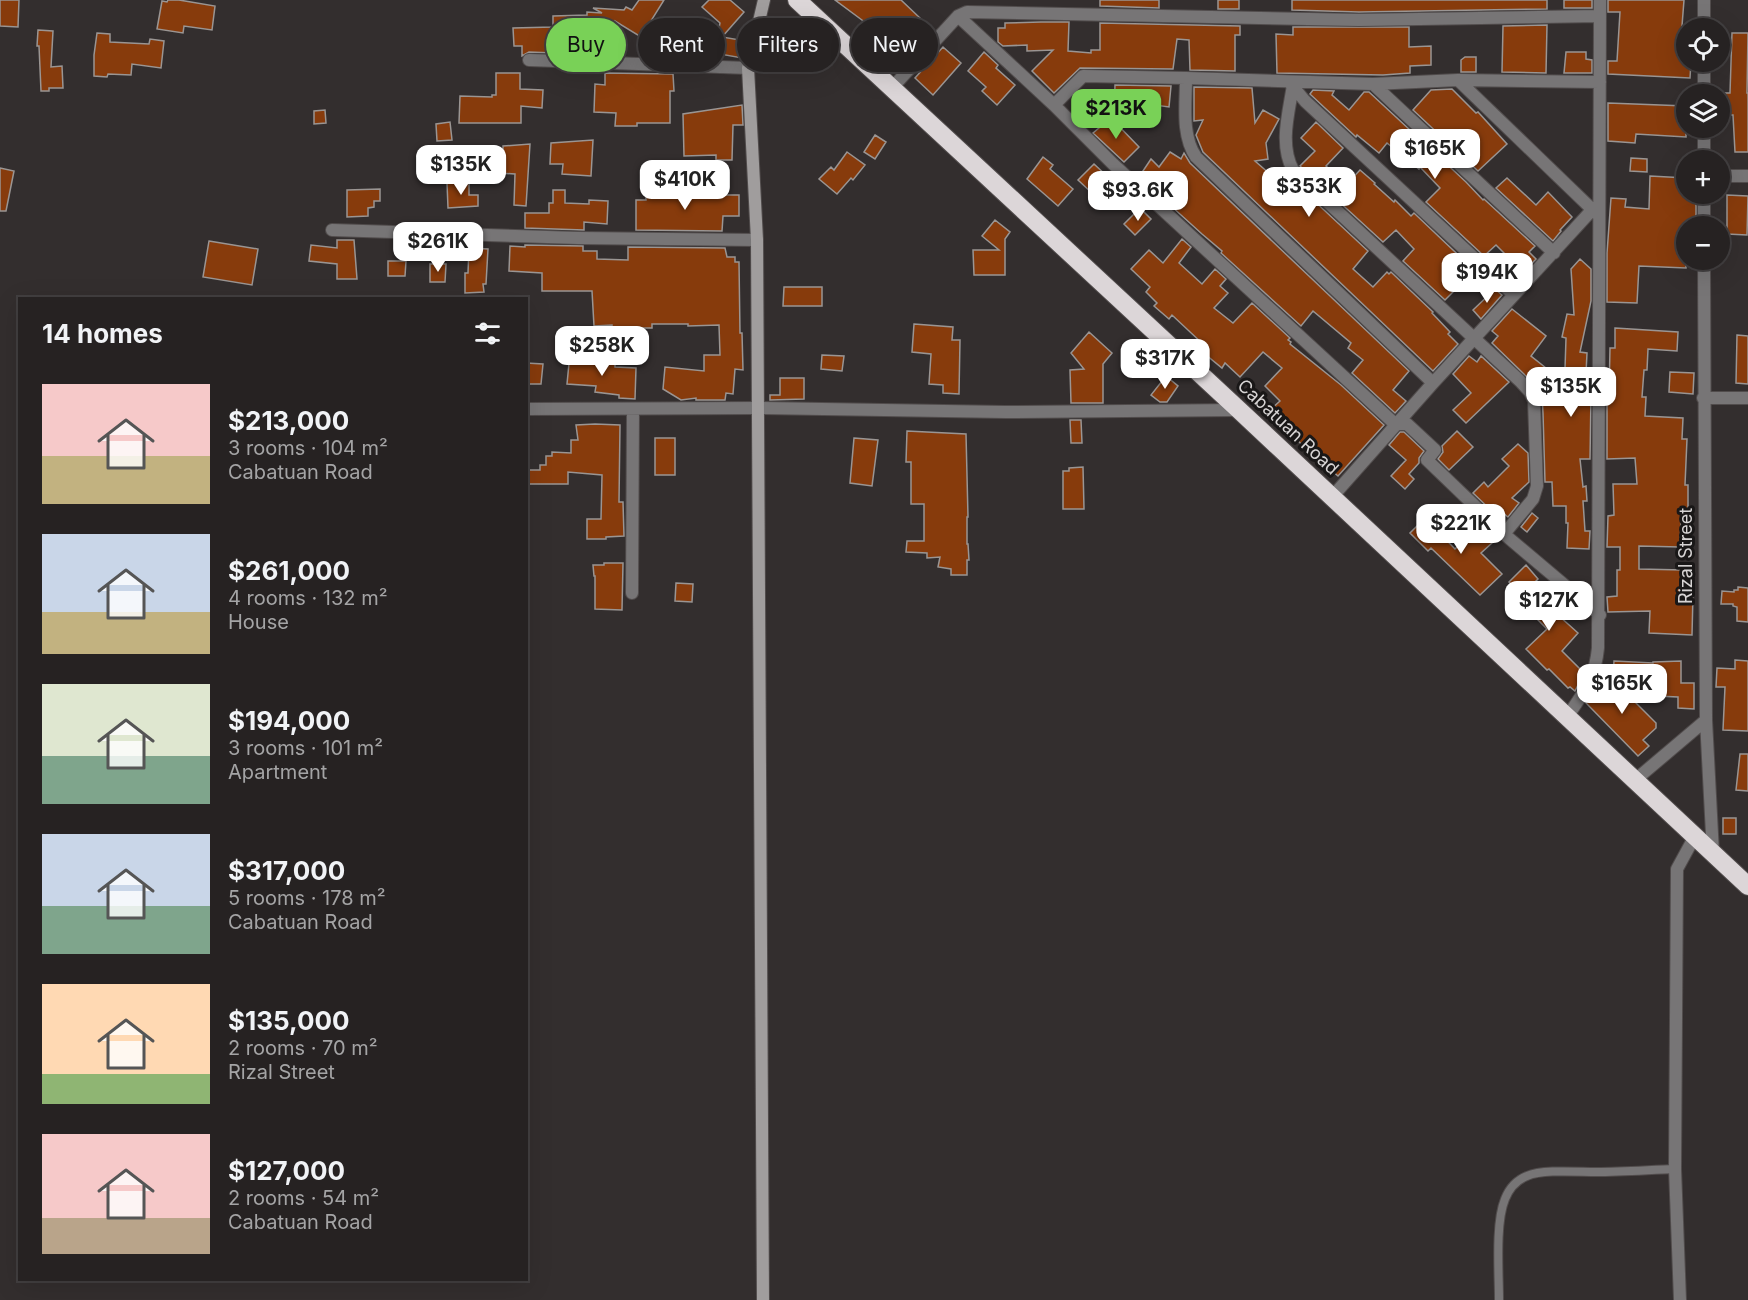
<!DOCTYPE html>
<html lang="en">
<head>
<meta charset="utf-8">
<style>
	body { margin:0; font-family:Inter,sans-serif; background:#2e2a2a; color:#f1f3f6; height:100vh; display:flex; flex-direction:column; font-size:22px; white-space:nowrap }
	* { box-sizing:border-box; margin:0 }
	p { font-size:20px; color:#a4a4a5 }
	.icon { flex:none; width:33px; height:33px; fill:none; stroke:currentColor; stroke-width:2; stroke-linecap:round; stroke-linejoin:round }
	.map { position:relative; flex:1; overflow:hidden }
	.sheet { position:absolute; left:18px; top:297px; width:510px; height:984px; display:flex; flex-direction:column; background:#262222; border-radius:0px; box-shadow:0 6px 24px #0002,0 0 0 2px #423f40 }
	.sheet>* { flex:none }
	.top-card { position:absolute; left:546px; top:18px; width:570px; height:54px; display:flex; gap:12px }
	.tools { position:absolute; left:1676px; top:18px; display:grid; gap:12px }
	.tools a { display:grid; place-items:center; width:54px; height:54px; border-radius:50%; background:#262222; box-shadow:0 6px 24px #0002,0 0 0 2px #423f40; font-size:30px }
	.price { position:absolute; translate:-50% -51px; padding:0 14px; border-radius:12px; background:#fff; color:#222; font-size:20px; line-height:39px; filter:drop-shadow(0 2px 3px #0008) }
	.price::after { content:''; position:absolute; left:50%; top:36px; width:18px; height:14px; margin-left:-9px; background:inherit; clip-path:polygon(0 0,100% 0,50% 100%) }
	.price.current { background:#79d157; color:#111 }
	ul { padding:0; list-style:none }
	li { display:flex; align-items:center; gap:18px; height:150px; padding:0 24px }
	li span { display:grid; place-items:center; flex:none; width:168px; height:120px; border-radius:0px; color:#555 }
	li>.icon { margin-inline-start:auto }
	span .icon { width:72px; height:72px; fill:#fffc; stroke-width:1 }
	li b { font-size:26px }
	h2 { display:flex; justify-content:space-between; align-items:center; height:72px; padding:0 24px; font-size:26px }
	.tag { padding:0 21px; border-radius:27px; background:#262222; box-shadow:0 6px 24px #0002,0 0 0 2px #423f40; font-size:21px; line-height:54px }
	.tag.current { background:#79d157; color:#111 }
	.map>svg:first-child { display:block }
	.building { fill:#873b0c; stroke:#9a9593; stroke-width:1.5 }
	.lines { fill:none; stroke-linecap:round; stroke-linejoin:round }
	.lane-casing { stroke:#514c4c; stroke-width:10 }
	.street-casing { stroke:#514c4c; stroke-width:14 }
	.secondary-casing { stroke:#514c4c; stroke-width:14 }
	.highway-casing { stroke:#514c4c; stroke-width:20 }
	.lane { stroke:#777576; stroke-width:8 }
	.street { stroke:#777576; stroke-width:12 }
	.secondary { stroke:#a09d9d; stroke-width:12 }
	.highway { stroke:#dcd6d8; stroke-width:18 }
	.labels { text-anchor:middle; stroke-width:6; stroke-linejoin:round; paint-order:stroke }
	.street-label { font-size:18px; fill:#d7d4d4; stroke:#191717 }
</style>
</head>
<body>
<div class="map">
<svg width="1748" height="1300" viewBox="0 0 1748 1300">
	<rect width="100%" height="100%" fill="#332e2e"/>
	<path class="building" d="M0,0h19l-1,27 -18,-1z
		M168,0h11l36,6 -3,24 -28,-4 -1,7 -26,-4 5,-28 5,1z
		M639,0h25l-23,37 -26,-16 -1,11h-6l-3,23 -76,-3 -7,4v-10h-8l-1,-18 40,-1v-11l34,-1v-3l15,1 -9,-5 31,2 2,-3 6,3z
		M709,0h21l14,12 -22,25 24,4 -4,17 -28,-5 6,-30 -18,-16z
		M835,0h66l20,19 -24,26 -10,-10 -12,13 -14,-12 9,-10z
		M1100,0h59v8l-59,-2z
		M1218,0h21v9h-21z
		M1292,0h255v9l-188,3 -67,-2z
		M1564,0h28v8h-28z
		M1608,0h76l-3,39h5v23h5l-1,16 -82,-4v-13h9l3,-49h-12z
		M1041,22h28l-1,29 23,2v-3h9v-27l140,3v9h-5v36l-45,-1 -1,-30 -12,-1 -4,30 -93,-1 -26,25 -22,-22 21,-21 -26,1v-6l-24,1 -5,-4v-14h7v-5z
		M1547,25l-1,48 -44,-1 1,-46z
		M1293,27h116v20l22,-1v19l-21,1v7l-27,2 -106,-2 -1,-39 17,1z
		M38,30l15,1 -2,36 11,-1 1,22h-14v3h-8l-2,-45h-2z
		M97,33l13,1v8l39,2 1,-5 14,2 -3,27 -29,-4 -1,11 -23,-1 -1,3 -13,-1v-21z
		M788,33l8,10 -23,19 -8,-9z
		M1732,33h16l-1,60h1v59h-13l-2,-37h-7l-1,-22h5z
		M943,47l18,16 -28,32 -18,-17z
		M984,52l14,13 -2,3 19,17 -18,20 -15,-14 4,-4 -18,-16z
		M1566,52h20v7l6,1v13h-28z
		M1465,57h11v15h-15v-12z
		M496,73h24v16l23,1 -1,18 -21,-2v17h-62l1,-27 32,1v-2h4z
		M605,73l68,1 1,17h-4v32h-33v3h-22l1,-13 -22,-1 1,-28 10,1z
		M1115,85l56,1 -2,21 -14,-2v5h-4v7h-4v3l-33,-2z
		M1194,87l58,1 3,35 8,-13 16,9 -13,24 2,16 -13,2 32,28 7,-7 74,69 -15,18 20,18 14,-15 2,2 2,-2 42,40 -1,1 18,19 -2,2 10,10 -25,27 -230,-219 -7,-17 7,-15 -9,1z
		M1452,89l24,24 2,-1 29,32 -29,27 -65,-61 18,-20z
		M1313,90l21,1 -2,4 17,15 15,-18h5l97,90 17,18 1,-1 51,47 -6,6 7,7 -23,24 -11,-10 11,-11 -17,-17 -12,11 -58,-54 14,-14 -20,-21 -1,2 -32,-26 -8,10 -22,-18 -1,2 -45,-42 -1,-1z
		M1608,103l78,3v31l-50,-3 -1,9 -27,-2z
		M742,105l1,20h-10l-1,35h-16v-5l-32,1 -1,-42z
		M325,110l1,13 -12,1v-13z
		M1111,118l28,29 -15,15 -31,-29z
		M450,122l2,18 -15,1 -1,-17z
		M1316,122l27,26 -17,18 20,19 14,-15 15,13 -1,1 20,18 1,-2 16,16 3,-3 58,55 -2,2 2,3 -27,27 -42,-39 11,-12 -18,-19 -13,12 -83,-76 15,-15 -14,-13z
		M875,135l11,7 -11,17 -11,-7z
		M593,140l-2,36 -29,-2 1,-10h-13l1,-21z
		M530,144l-4,62 -12,-1 1,-31 -34,-2 -1,-16h20v-2h3v-8z
		M847,152l18,13 -12,15 -2,-2 -14,16 -18,-15 12,-12 3,3z
		M1170,152l11,7 3,-6 6,10 219,208 -16,19 13,11 -11,12 -43,-40 11,-13 -15,-12 3,-5 -38,-32 -12,15 -80,-73 1,-2 -20,-17 -63,-57 12,-18 8,8z
		M1043,157l10,8 -3,4 23,20 -15,17 -31,-27z
		M1631,158l16,1v13l-17,-1z
		M1094,164l15,14 -16,16 -15,-14z
		M0,168l14,3 -8,40h-6z
		M1650,176l36,2v16h10v32h-10v42l-47,-2 -2,37 -30,-1v-49l4,-55 15,1 -1,8 24,2z
		M1507,178l29,27 12,-13 24,25 -12,13 1,1 -8,10 -57,-53z
		M469,182v13h9v11l-30,2 -1,-25z
		M682,184h12l-1,11h46v21h-16l-1,15 -86,-1v-30h10v-9h35z
		M380,189v12h-6v6l-6,1v8l-21,1v-27z
		M553,190h12v13l24,1v-4l19,1 -1,23 -23,-2v8l-59,-2v-15h24v-10h4z
		M1727,195l21,1 -1,39 -20,-1z
		M1140,208l11,11 -16,16 -11,-11z
		M995,220l15,12 -5,7v36h-31l-1,-25h26l-17,-14z
		M1182,239l9,8 -12,16 23,21 13,-15 11,10 -6,7 8,7 -14,15 19,15 19,-20 38,35 -2,2 3,2 -1,2 51,41 43,40 -46,51 -36,-31 -32,-35 10,-9 -15,-15 17,-18 -19,-16 -23,25 -15,-14 -3,5 -22,-18 4,-5 -32,-30 -3,4 -15,-13 3,-3 -11,-11 4,-5 -19,-18 18,-19 14,13z
		M337,240h17l3,39h-20v-15l-28,-3 2,-16 26,3z
		M209,241l49,8 -6,36 -49,-8z
		M525,245l58,1v5h14v8l31,1v-13l97,1 2,9h8v5h4l1,71h2l1,37 -8,-1 -2,25 -7,-1 -1,7h-29v-2l-15,2 -18,-11 2,-22 39,4v-16h16l-1,-30 -31,1v-2h-36v4h-40v-3l-18,1 -2,-35h-50v-18l-33,-2 1,-25 15,1z
		M469,248l19,1 -2,35h-3l1,8 -19,1v-20h3z
		M1580,259l11,10v32l-11,51 7,1 -2,41 6,1 -1,64h-10l3,28 3,-1 1,15h-4l2,30h5l-1,18 -22,-1 1,-25h-2v-17h-13l-1,-24h-7l-2,-69 -1,-18 25,-1 2,-25h-4l1,-31 -4,-1 5,-23 7,1 -3,-46z
		M388,261h18l-1,15h-17z
		M430,264h16l-1,18h-15z
		M784,287h38v19h-39z
		M1495,289l7,6 -21,24 -8,-9z
		M1512,309l34,27 -15,20 15,12 -13,15 -41,-40 6,-7 -6,-5z
		M914,324l39,3 -1,13h8l-1,54 -16,-1v-8l-14,-1 2,-30 -19,-2z
		M1615,328l63,4 -1,19 -29,-2 -1,21h-3l-2,27h4l-1,19 38,2 -1,21h5l-2,46h3v39l-7,-1 -1,24 -41,-1v23l44,1v24h10l-1,41 -43,-2 1,-22 -42,1 -1,-15 10,-1v-26h3v-23h-13l1,-31 6,-1 -1,-31h24l-2,-26 -28,1v-62l2,-2 1,-47h5z
		M1089,332l23,21 -9,11v39h-32l-1,-33 14,-1 -13,-16z
		M1737,335l11,1v48l-12,-1z
		M570,353l18,2v6l27,3v3l21,1 -1,31 -16,-1v-3l-24,-3 1,-6 -29,-2z
		M822,355l22,1 -2,15 -21,-2z
		M1469,356l8,6 4,-6 28,26 -43,41 -13,-13 18,-17 -18,-19z
		M526,363l17,1 -2,20h-15z
		M1670,372l24,1 -1,21 -24,-2z
		M1166,376l12,10 -11,16h-7l-9,-7z
		M780,378h24v21l-34,1v-5h10z
		M1070,420h11l1,23h-11z
		M595,424l25,1 -1,77h4l1,34 -18,1v2h-19v-20h14l1,-44 -34,-3v12h-42v-14h14v-5h6v-9h6v-4l19,1v-13h7l-2,-15z
		M907,431l59,3 2,83h-1v27h1l1,16h-2v15h-16v-6l-13,-2 2,-10 -13,1v-5l-21,-1 1,-11h17v-37h-13v-42h-5z
		M1457,431l16,16 -24,23 -11,-11 5,-7 -1,-6z
		M1400,432h4l20,19 -5,7v5l-10,11 5,5 -9,10 -14,-13 15,-16 -17,-15z
		M655,438h20v37h-20z
		M854,438l24,2 -6,46 -22,-3z
		M1518,444l10,9 1,29 -17,16 7,5 -11,14 -5,-4 -4,5 -26,-25 11,-11 4,5 21,-21 -7,-7z
		M1083,467l1,42h-21v-38h6v-3z
		M1532,513l6,5 -11,14 -6,-5z
		M1425,518l30,31 22,-22 15,16 -11,10 21,21 -22,21 -49,-47 -3,3 -18,-18z
		M604,563h19l-1,47 -27,-1v-33h-1l-1,-11h11z
		M1526,565l12,14 -6,6 28,28 -2,2 20,18 -16,18 22,22 -9,18 -5,-4 -2,1 -19,-19 -2,1 -21,-21 21,-20 -22,-22 4,-4 -20,-21z
		M676,583l17,1 -1,18 -17,-1z
		M1738,587l10,1v34l-11,-1v-14l-4,-1v-2h-12l1,-13 12,1v-2h4z
		M1735,660l13,1v70l-25,-1 2,-43h-9l1,-19 18,1z
		M1614,661l39,2v-1l28,-1v22h13v26l-16,-1v-11l-23,-1v-17h-42z
		M1610,677l46,46v5l-13,12 6,6 -11,10 -52,-53 10,-17 3,2z
		M1740,754h8v37l-12,-1z
		M1723,818h13v16h-13z"/>
	<g class="lines">
		<g class="lane-casing">
			<path id="lane" d="M1499,1300c0,-27 -4,-77 6,-101 4,-10 12,-19 22,-23 16,-7 51,-4 69,-4 26,0 52,-2 79,-3"/>
		</g>
		<g class="street-casing">
			<path id="street" d="M958,16l96,89 59,59 282,260h12l28,26 -8,10 77,74 96,81
				M1704,28v-28
				M529,60l219,8
				M1186,78c0,26 -5,57 10,79l237,226
				M1458,80l140,135
				M1290,83l15,18 209,194
				M1373,84l181,169
				M1293,85c-4,27 -14,59 0,85l227,211 10,11 4,9 3,85 -4,13 -29,35
				M891,89l67,-73 9,-4 392,8 240,-4
				M1704,94v-32
				M1054,105l29,-29 103,2 187,6 85,-4 142,2
				M1704,160v-32
				M1719,176h29
				M1704,226v-32
				M332,230l246,8 179,2
				M1704,260l2,460 7,133
				M1703,398h45
				M526,409l233,-1 246,4 234,-2
				M1332,497l101,-114 159,-173
				M632,593l1,-184
				M1567,717c17,-25 28,-38 31,-69l2,-648
				M1634,781l72,-61
				M1680,1300l-5,-131 2,-300 18,-33"/>
		</g>
		<g class="secondary-casing">
			<path id="secondary" d="M763,1300l-6,-1060 -9,-172 16,-68"/>
		</g>
		<g class="highway-casing">
			<path id="highway" d="M797,0l442,410 509,476"/>
		</g>
		<use href="#lane" class="lane"/>
		<use href="#street" class="street"/>
		<use href="#secondary" class="secondary"/>
		<use href="#highway" class="highway"/>
	</g>
	<g class="labels">
		<g class="street-label">
			<text transform="translate(1288 427) rotate(43)" y="6">Cabatuan Road</text>
			<text transform="translate(1686 556) rotate(-90)" y="6">Rizal Street</text>
		</g>
	</g>
</svg>
<div class="tools">
<a><svg class="icon" aria-label="locate" viewBox="0 0 24 24"><circle cx="12" cy="12" r="6"/><path d="M12 2v4M12 18v4M2 12h4M18 12h4"/></svg></a>
<a><svg class="icon" aria-label="layers" viewBox="0 0 24 24"><path d="M12 4l9 5-9 5-9-5zM3 14l9 5 9-5"/></svg></a>
<a>+</a>
<a>−</a>
</div>
<b class="price current" style="left:1116px;top:140px">$213K</b>
<b class="price" style="left:1435px;top:180px">$165K</b>
<b class="price" style="left:461px;top:196px">$135K</b>
<b class="price" style="left:685px;top:211px">$410K</b>
<b class="price" style="left:1309px;top:218px">$353K</b>
<b class="price" style="left:1138px;top:222px">$93.6K</b>
<b class="price" style="left:438px;top:273px">$261K</b>
<b class="price" style="left:1487px;top:304px">$194K</b>
<b class="price" style="left:602px;top:377px">$258K</b>
<b class="price" style="left:1165px;top:390px">$317K</b>
<b class="price" style="left:1571px;top:418px">$135K</b>
<b class="price" style="left:1461px;top:555px">$221K</b>
<b class="price" style="left:1549px;top:632px">$127K</b>
<b class="price" style="left:1622px;top:715px">$165K</b>
<div class="top-card">
<a class="tag current">Buy</a>
<a class="tag">Rent</a>
<a class="tag">Filters</a>
<a class="tag">New</a>
</div>
<section class="sheet">
<h2>14 homes<svg class="icon" aria-label="filters" viewBox="0 0 24 24"><path d="M4 7h16M4 17h16"/><circle cx="9" cy="7" r="2"/><circle cx="15" cy="17" r="2"/></svg></h2>
<ul>
<li><span style="background:linear-gradient(#f6c9c9 60%,#c2b280 0)"><svg class="icon" aria-label="home" viewBox="0 0 24 24"><path d="M3 11l9-7 9 7M6 9v11h12V9"/></svg></span><div><b>$213,000</b><p>3 rooms · 104 m²</p><p>Cabatuan Road</p></div></li>
<li><span style="background:linear-gradient(#c9d6e8 65%,#c2b280 0)"><svg class="icon" aria-label="home" viewBox="0 0 24 24"><path d="M3 11l9-7 9 7M6 9v11h12V9"/></svg></span><div><b>$261,000</b><p>4 rooms · 132 m²</p><p>House</p></div></li>
<li><span style="background:linear-gradient(#dfe7d0 60%,#7fa58c 0)"><svg class="icon" aria-label="home" viewBox="0 0 24 24"><path d="M3 11l9-7 9 7M6 9v11h12V9"/></svg></span><div><b>$194,000</b><p>3 rooms · 101 m²</p><p>Apartment</p></div></li>
<li><span style="background:linear-gradient(#c9d6e8 60%,#7fa58c 0)"><svg class="icon" aria-label="home" viewBox="0 0 24 24"><path d="M3 11l9-7 9 7M6 9v11h12V9"/></svg></span><div><b>$317,000</b><p>5 rooms · 178 m²</p><p>Cabatuan Road</p></div></li>
<li><span style="background:linear-gradient(#ffd9b3 75%,#8fb573 0)"><svg class="icon" aria-label="home" viewBox="0 0 24 24"><path d="M3 11l9-7 9 7M6 9v11h12V9"/></svg></span><div><b>$135,000</b><p>2 rooms · 70 m²</p><p>Rizal Street</p></div></li>
<li><span style="background:linear-gradient(#f6c9c9 70%,#b9a48a 0)"><svg class="icon" aria-label="home" viewBox="0 0 24 24"><path d="M3 11l9-7 9 7M6 9v11h12V9"/></svg></span><div><b>$127,000</b><p>2 rooms · 54 m²</p><p>Cabatuan Road</p></div></li>
</ul>
</section>
</div>
</body>
</html>
